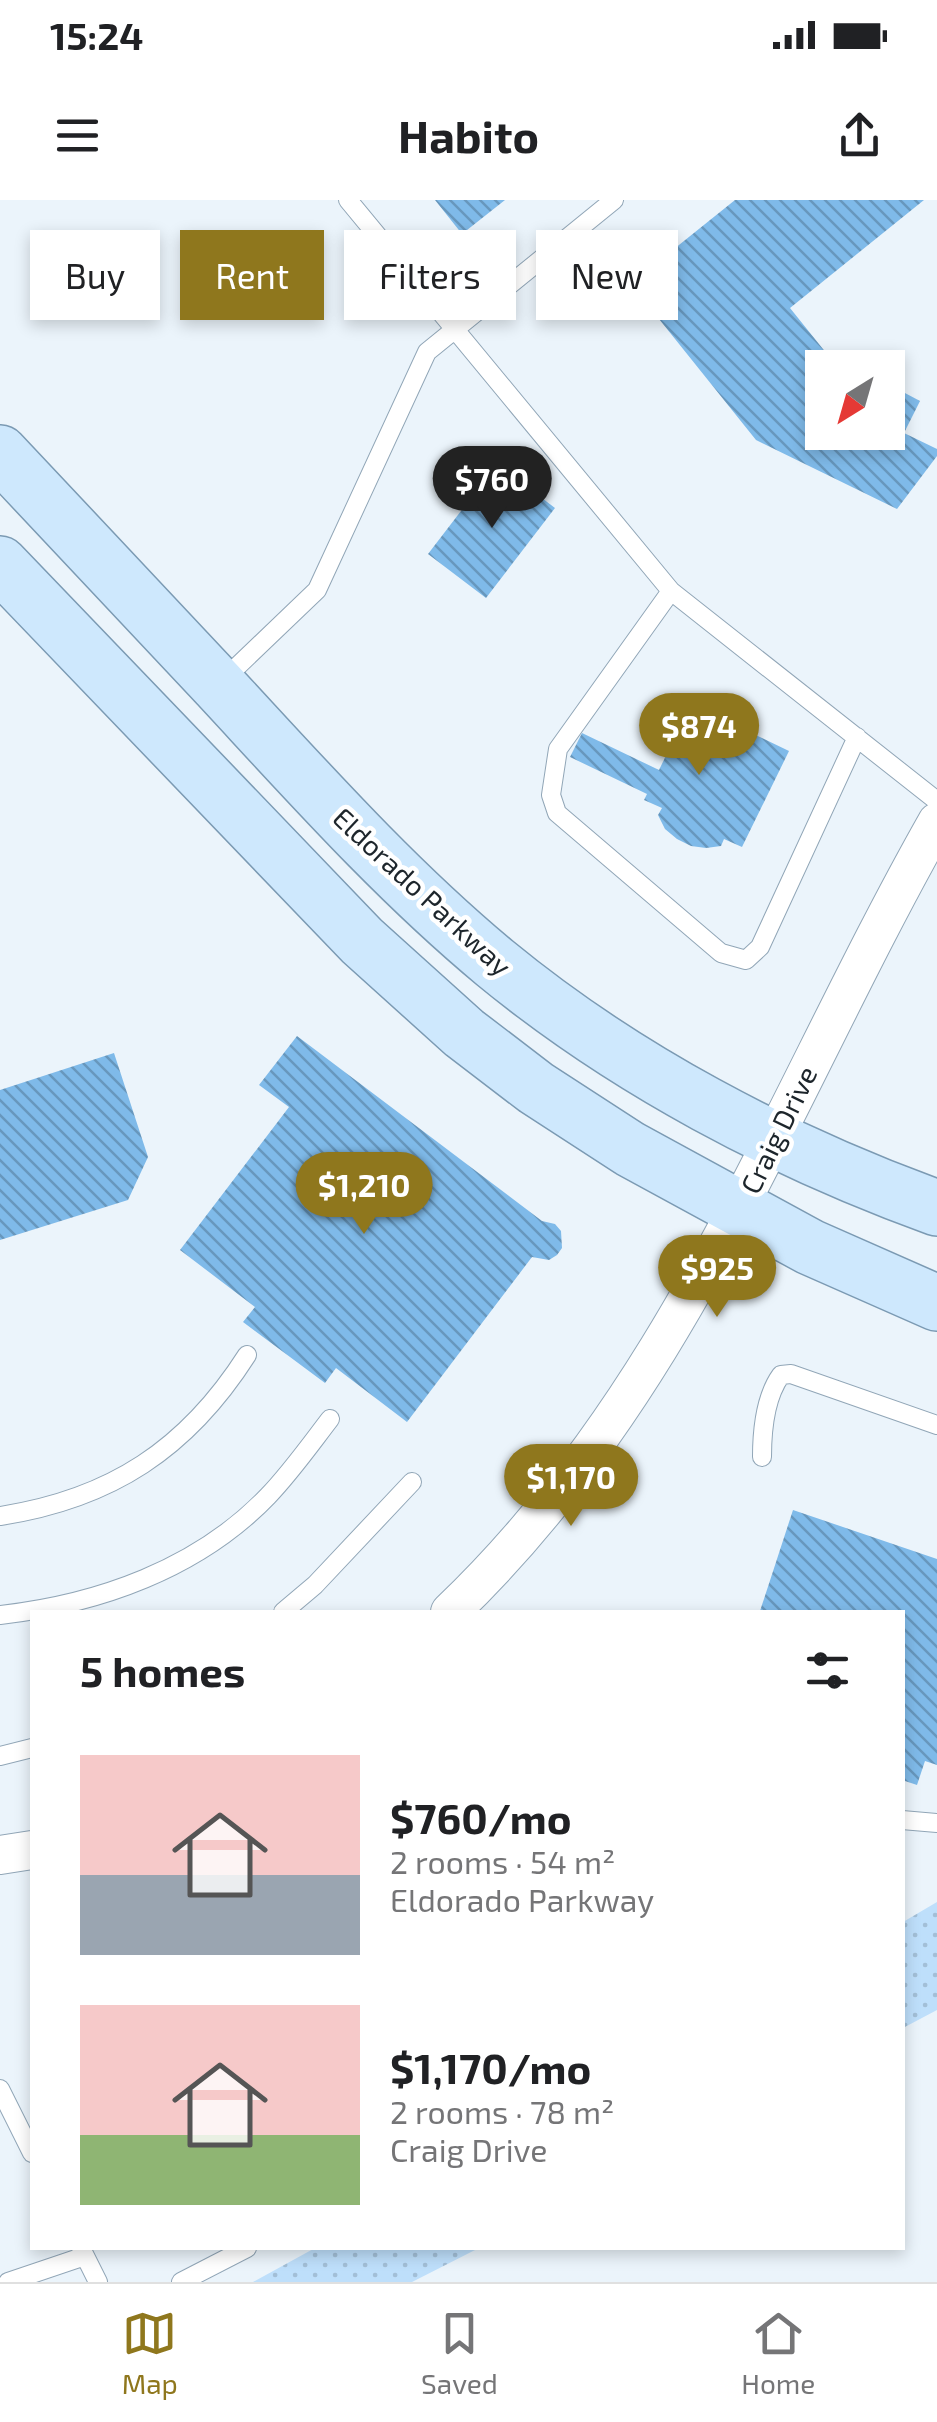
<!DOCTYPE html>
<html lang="en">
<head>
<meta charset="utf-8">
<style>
	body { margin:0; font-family:"Exo 2",sans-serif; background:#f6f6f6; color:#202124; height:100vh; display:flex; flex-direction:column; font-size:38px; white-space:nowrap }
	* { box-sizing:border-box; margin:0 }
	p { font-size:32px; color:#757577 }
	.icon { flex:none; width:55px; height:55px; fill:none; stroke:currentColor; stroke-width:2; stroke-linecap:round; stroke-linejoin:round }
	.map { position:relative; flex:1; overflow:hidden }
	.drawer { position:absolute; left:30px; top:1410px; width:875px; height:640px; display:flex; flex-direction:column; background:#fff; border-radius:0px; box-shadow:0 5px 15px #0003 }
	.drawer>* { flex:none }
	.banner { position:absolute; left:30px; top:30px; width:878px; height:90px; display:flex; gap:20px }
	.needle { width:65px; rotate:217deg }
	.buttons { position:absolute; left:805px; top:150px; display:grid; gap:20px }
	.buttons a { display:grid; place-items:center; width:100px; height:100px; border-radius:0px; background:#fff; box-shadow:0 5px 15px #0003; font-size:50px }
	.price { position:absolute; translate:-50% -85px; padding:0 22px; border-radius:35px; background:#8f771d; color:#fff; font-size:32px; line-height:65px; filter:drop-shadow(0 2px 5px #0008) }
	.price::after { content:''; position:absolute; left:50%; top:60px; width:30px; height:22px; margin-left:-15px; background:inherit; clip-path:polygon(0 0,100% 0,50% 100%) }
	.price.selected { background:#222; color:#fff }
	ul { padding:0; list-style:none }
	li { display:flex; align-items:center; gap:30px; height:250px; padding:0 50px }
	li span { display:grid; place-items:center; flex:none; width:280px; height:200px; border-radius:0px; color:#555 }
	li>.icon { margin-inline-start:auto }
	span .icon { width:120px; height:120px; fill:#fffc; stroke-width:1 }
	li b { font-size:42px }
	h2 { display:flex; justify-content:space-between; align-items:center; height:120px; padding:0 50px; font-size:42px }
	.chip { padding:0 35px; border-radius:0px; background:#fff; box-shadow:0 5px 15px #0003; font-size:35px; line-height:90px }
	.chip.selected { background:#8f771d; color:#fff }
	.status { display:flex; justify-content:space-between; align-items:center; height:70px; padding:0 50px; background:#fff; direction:ltr }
	.status svg { height:28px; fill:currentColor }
	header { display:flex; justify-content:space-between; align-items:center; height:130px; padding:0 50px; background:#fff; font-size:45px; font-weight:700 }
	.menu { display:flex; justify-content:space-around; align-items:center; height:140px; border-top:2px solid #e0e0e0; background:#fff; font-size:28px; color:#757577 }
	.menu a { display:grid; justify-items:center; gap:5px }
	.menu .selected { color:#8f771d }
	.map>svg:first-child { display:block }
	.grass { fill:url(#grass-dots) }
	.building { fill:url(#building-back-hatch) }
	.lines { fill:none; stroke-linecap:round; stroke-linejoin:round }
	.service-casing { stroke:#91a6b7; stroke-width:20 }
	.minor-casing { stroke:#91a6b7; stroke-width:40 }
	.primary-casing { stroke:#7b9ab3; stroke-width:58 }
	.service { stroke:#fff; stroke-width:18 }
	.minor { stroke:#fff; stroke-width:38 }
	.primary { stroke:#cee8fd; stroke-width:55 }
	.labels { text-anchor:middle; stroke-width:9; stroke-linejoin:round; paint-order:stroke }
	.street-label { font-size:28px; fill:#1d252b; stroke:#fff }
</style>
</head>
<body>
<div class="status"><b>15:24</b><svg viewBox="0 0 49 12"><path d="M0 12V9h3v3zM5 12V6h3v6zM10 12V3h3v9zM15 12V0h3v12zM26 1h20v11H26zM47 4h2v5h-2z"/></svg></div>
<header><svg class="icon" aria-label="menu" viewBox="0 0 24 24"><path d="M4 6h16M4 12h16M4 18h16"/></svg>Habito<svg class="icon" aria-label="share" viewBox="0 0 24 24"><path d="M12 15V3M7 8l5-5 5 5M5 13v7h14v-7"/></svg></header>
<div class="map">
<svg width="937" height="2082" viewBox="0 0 937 2082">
	<defs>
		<pattern id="grass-dots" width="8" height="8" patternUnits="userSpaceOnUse" patternTransform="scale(2.5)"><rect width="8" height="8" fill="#bedffb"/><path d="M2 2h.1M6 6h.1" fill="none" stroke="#a3bfd7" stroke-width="1.8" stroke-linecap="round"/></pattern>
		<pattern id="building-back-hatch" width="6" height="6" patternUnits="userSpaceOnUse" patternTransform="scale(2.5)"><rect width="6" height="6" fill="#7fbae9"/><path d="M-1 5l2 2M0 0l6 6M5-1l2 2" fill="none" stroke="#6797bd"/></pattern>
	</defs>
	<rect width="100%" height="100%" fill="#ebf4fb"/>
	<path class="grass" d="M937,1702v108l-34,18v-106z
		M315,2048h164l-67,34h-159z"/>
	<path class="building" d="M435,0h70l-43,34z
		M735,0h189l-134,108 37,46 27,14h-32v64h66v-48l32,17 -16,32 33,16v7l-40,53 -141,-69 -97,-121 5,-62z
		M497,264l58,44 -69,90 -58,-44z
		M691,504l98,47 -47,96 -18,-8 -3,7 -15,2 -15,-2 -14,-7 -12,-10 -7,-14 4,-7 -18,-8 3,-6 -77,-37 12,-24 77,37z
		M297,836l245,185 13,3 6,7 1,17 -5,7 -8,5 -17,-3 -125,165 -71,-54 -11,15 -82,-61 12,-15 -75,-57 109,-143 -30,-22z
		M114,853l34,104 -20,43 -128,40v-150z
		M793,1310l144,49v206l-12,-4 -8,24 -15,-5v-168l-142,-1z"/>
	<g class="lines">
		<g class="service-casing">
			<path id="service" d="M348,0l323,391 266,210
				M671,391l-113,158 -7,46 6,18 164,140 25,7 14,-13 97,-210
				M222,481l95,-91 110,-238 187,-152
				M762,1257c0,-26 3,-60 19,-82l10,-1 146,51
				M0,1316c111,-17 187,-67 247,-161
				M283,1412l32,-27 97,-103
				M0,1415c98,-11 198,-46 268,-119 23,-24 42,-51 62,-77
				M0,1556l32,-8
				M902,1620l35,3
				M0,1889l32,64
				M81,2048l17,34
				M8,2082l77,-26
				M181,2082l66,-34"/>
		</g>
		<g class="minor-casing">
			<path id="minor" d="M450,1412c232,-221 333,-518 487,-790
				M0,1655l32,-5"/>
		</g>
		<g class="primary-casing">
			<path id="primary" d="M0,253c72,77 145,154 218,232 89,96 176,194 277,278 130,107 285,188 442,245
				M0,364l362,377 102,92 72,55 94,61 180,98 127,56"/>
		</g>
		<use href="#service" class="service"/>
		<use href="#minor" class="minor"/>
		<use href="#primary" class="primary"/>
	</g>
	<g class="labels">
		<g class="street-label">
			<text transform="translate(422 692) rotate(43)" y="10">Eldorado Parkway</text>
			<text transform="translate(779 930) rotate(-64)" y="10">Craig Drive</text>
		</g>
	</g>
</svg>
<div class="buttons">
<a><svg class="needle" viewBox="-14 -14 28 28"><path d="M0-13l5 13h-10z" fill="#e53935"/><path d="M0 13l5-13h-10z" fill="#757577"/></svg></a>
</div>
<b class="price selected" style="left:492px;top:331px">$760</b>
<b class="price" style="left:699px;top:578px">$874</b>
<b class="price" style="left:364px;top:1037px">$1,210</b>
<b class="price" style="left:717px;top:1120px">$925</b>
<b class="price" style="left:571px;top:1329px">$1,170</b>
<div class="banner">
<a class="chip">Buy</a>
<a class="chip selected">Rent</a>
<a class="chip">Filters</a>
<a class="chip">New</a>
</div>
<section class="drawer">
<h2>5 homes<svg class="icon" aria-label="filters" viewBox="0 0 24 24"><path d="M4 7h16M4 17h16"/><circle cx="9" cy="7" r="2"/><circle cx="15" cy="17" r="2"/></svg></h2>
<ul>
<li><span style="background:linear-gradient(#f6c9c9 60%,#9aa5b1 0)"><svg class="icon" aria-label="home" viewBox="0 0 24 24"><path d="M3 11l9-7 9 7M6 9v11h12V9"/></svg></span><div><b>$760/mo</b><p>2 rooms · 54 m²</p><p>Eldorado Parkway</p></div></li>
<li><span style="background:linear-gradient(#f6c9c9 65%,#8fb573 0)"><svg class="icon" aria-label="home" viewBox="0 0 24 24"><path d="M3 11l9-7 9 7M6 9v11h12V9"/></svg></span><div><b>$1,170/mo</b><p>2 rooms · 78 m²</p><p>Craig Drive</p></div></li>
</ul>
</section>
</div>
<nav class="menu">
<a class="selected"><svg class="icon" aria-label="map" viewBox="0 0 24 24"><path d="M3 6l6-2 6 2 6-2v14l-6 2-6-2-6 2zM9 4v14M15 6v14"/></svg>Map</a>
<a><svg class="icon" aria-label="saved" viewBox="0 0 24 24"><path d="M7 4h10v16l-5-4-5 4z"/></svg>Saved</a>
<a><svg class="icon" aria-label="home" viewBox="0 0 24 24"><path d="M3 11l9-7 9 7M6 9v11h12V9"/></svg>Home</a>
</nav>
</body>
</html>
